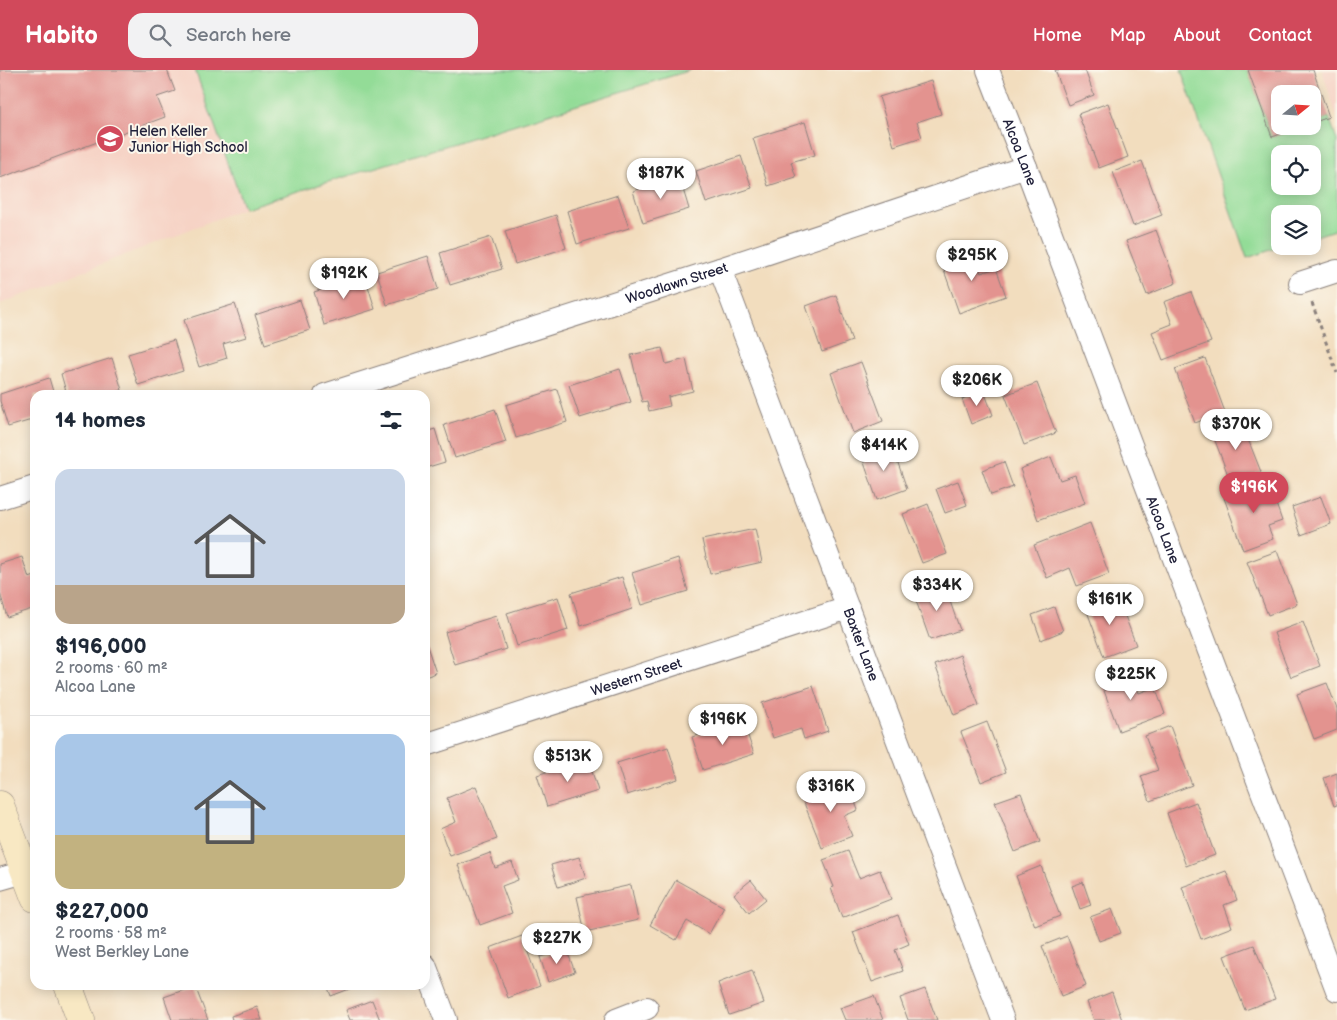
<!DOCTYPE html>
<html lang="en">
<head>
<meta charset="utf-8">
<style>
	body { margin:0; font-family:"Balsamiq Sans",sans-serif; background:#f2f2f3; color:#1f2937; height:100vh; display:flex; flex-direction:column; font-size:19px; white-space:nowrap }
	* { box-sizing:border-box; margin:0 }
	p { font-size:16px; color:#747a83 }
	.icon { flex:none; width:28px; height:28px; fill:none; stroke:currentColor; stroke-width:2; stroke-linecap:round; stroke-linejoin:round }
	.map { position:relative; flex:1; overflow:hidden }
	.details { position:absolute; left:30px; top:320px; width:400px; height:600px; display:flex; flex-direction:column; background:#fff; border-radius:15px; box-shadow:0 2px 12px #0003 }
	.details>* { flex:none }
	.needle { width:32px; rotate:72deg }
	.tools { position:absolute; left:1271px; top:15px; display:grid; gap:10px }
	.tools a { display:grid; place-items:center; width:50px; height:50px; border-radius:10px; background:#fff; box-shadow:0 2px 12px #0003; font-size:25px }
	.price { position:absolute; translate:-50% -42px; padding:0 11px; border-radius:18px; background:#fff; color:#222; font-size:16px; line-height:32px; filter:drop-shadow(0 1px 2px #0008) }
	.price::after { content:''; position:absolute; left:50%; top:30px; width:15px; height:11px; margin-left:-8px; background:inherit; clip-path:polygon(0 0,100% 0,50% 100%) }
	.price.on { background:#d1495b; color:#fff }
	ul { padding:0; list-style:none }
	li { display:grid; align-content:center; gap:10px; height:265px; padding:0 25px }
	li+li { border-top:1px solid #e0e1e3 }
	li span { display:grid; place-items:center; height:155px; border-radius:15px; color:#555 }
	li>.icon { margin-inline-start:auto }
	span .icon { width:90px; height:90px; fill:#fffc; stroke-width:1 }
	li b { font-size:21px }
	h2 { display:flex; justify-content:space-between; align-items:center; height:60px; padding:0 25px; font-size:21px }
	header { display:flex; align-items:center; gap:30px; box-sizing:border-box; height:70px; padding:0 25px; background:#d1495b; color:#fff }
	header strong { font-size:24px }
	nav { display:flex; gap:28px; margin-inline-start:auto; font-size:18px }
	.search { width:350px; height:45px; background:#f2f2f3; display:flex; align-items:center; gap:12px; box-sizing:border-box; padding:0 18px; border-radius:15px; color:#747a83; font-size:19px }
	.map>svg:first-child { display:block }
	.built { fill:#f6d2c4 }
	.green { fill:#93dc97; stroke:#5a7f69; fill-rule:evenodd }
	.building { fill:#e3938f }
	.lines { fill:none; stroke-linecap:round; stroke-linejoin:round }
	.street-casing { stroke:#8a807c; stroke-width:24 }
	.secondary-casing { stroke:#8a807c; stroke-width:29 }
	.path { stroke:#8a807c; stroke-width:3; stroke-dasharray:4 4; stroke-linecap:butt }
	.street { stroke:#fff; stroke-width:22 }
	.secondary { stroke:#f8e8c3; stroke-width:28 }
	.labels { text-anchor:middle; stroke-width:4; stroke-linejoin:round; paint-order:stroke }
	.poi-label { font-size:14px; fill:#22223b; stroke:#fbf7ec; text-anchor:start }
	.street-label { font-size:14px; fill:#22223b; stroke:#fbf7ec }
</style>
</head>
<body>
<header>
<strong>Habito</strong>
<div class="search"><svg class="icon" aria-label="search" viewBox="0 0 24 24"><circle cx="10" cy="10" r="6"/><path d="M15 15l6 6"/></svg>Search here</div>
<nav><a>Home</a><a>Map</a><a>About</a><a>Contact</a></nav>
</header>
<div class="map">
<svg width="1337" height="950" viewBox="0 0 1337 950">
	<rect width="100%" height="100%" fill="#fbf7ec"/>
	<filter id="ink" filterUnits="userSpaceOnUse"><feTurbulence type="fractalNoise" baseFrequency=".02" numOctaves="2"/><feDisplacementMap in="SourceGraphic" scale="10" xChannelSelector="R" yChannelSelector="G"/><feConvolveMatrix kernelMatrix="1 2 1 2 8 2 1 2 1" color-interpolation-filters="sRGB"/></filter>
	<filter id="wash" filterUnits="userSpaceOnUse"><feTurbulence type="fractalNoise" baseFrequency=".0096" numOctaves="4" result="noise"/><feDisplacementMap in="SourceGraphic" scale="20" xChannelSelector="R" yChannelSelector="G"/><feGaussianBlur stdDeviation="1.12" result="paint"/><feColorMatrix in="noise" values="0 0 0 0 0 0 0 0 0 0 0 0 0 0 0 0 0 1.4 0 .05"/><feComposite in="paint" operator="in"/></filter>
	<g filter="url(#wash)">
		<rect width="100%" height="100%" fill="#f2ddbe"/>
		<path class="built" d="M0,0h195l49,138 -244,96z
			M1322,0h15v48z"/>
		<path class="green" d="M195,0h496l-447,138z
			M1181,0h67l24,67 30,-11h10l1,-3 16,-6 8,23v89l-24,8 -1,-23h-32v32h3l-36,12zM1280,84h32v32h-32z"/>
		<g id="blocks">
			<path class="building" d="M0,0h167l8,21 -18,6 8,20 -165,61z
				M1055,0h30l9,25 -26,10z
				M1248,0h65l16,47 -17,6v-29h-32v32l21,1 -29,10z
				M931,11l10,33 -24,8 5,15 -28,9 -15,-49z
				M1108,33l20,54 -29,11 -21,-54z
				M805,52l10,33 -24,7 5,15 -28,9 -15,-48z
				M741,86l11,32 -46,15 -10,-32z
				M1142,91l20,54 -29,11 -20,-54z
				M679,106l10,33 -46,14 -10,-32z
				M618,125l11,33 -52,16 -10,-33z
				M556,145l10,33 -51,16 -10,-33z
				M1156,160l20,53 -29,12 -21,-54z
				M491,167l11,32 -52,16 -10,-32z
				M972,181l9,22 15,-5 10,28 -47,17 -18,-51z
				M428,186l10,33 -51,16 -10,-33z
				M365,206l10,33 -51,16 -10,-33z
				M1191,222l20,50 -48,18 -11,-28 20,-8 -8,-22z
				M836,225l16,46 -30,11 -16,-46z
				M300,230l10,30 -45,14 -10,-29z
				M235,234l11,33 -23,7 4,14 -28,9 -15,-47z
				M174,270l9,31 -45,14 -10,-31z
				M662,278l4,16 20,-5 7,32 -25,6 2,9 -21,5 -2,-10 -5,1 -11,-47z
				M112,288l10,32 -15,5h-40l-6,-21z
				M1205,288l20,54 -30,11 -20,-54z
				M861,292l22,59 -30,12 -22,-60z
				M620,299l11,33 -51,16 -11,-33z
				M49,308l5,17h-19v24l-27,8 -8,-26v-7z
				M1037,313l19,50 -32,12 -19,-50z
				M557,319l10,33 -51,16 -10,-33z
				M984,321l9,24 -22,9 -9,-25z
				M495,339l11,33 -51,16 -11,-33z
				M1240,349l21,53 -30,11 -20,-53z
				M435,359l10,33 -20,6v-36z
				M891,373l16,46 -30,11 -16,-46z
				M1051,387l9,23 15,-5 10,28 -47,17 -18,-51z
				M1004,392l9,25 -22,8 -9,-25z
				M958,411l9,24 -22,8 -9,-24z
				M1268,411l14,40 -14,5 5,13 -30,11 -19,-52z
				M1321,427l10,27 -30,11 -9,-28z
				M928,434l19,50 -25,9 -19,-49z
				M1090,453l19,51 -32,12 -7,-18 -23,10 -13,-33z
				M755,459l7,33 -52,12 -8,-34z
				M1277,481l20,53 -29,11 -21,-53z
				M22,487l7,21 6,-2v32l-28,9 -7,-24v-29z
				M678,488l10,33 -46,14 -10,-32z
				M622,507l10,32 -51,17 -10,-33z
				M944,514l16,46 -30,10 -16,-45z
				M1117,525l19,50 -32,12 -19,-51z
				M558,527l10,33 -51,16 -10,-33z
				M1054,537l9,24 -22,9 -9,-25z
				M496,546l10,33 -51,16 -10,-33z
				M1303,552l17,44 -29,11 -17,-44z
				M425,570l11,33 -11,4z
				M960,585l19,50 -25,10 -19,-50z
				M1130,599l9,24 16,-6 10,27 -46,17 -19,-51z
				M1327,613l10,26v21l-23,9 -17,-45z
				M813,616l15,45 -24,8 -3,-10 -28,9 -11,-35z
				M743,651l11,33 -51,16 -11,-33z
				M987,652l19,50 -25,10 -20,-50z
				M1170,656l22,59 -42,16 -9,-25 17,-6 -13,-34z
				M668,677l10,32 -51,16 -10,-32z
				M588,688l10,33 -51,16 -10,-32z
				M1337,703v32l-3,1 -10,-28z
				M847,711l11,29 -14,6 8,20 -30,12 -20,-50z
				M476,716l21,53 -47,17 -10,-27 16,-7 -9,-24z
				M1021,723l19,49 -25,10 -20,-50z
				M1196,732l19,53 -29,11 -19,-53z
				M848,781l11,27 21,-8 11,29 -49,19 -11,-30 3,-1 -11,-27z
				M490,783l5,15 17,-6 6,18 -16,6 10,27 -32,12 -22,-60z
				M579,787l7,21 -28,9 -7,-22z
				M1041,796l19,50 -25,10 -19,-50z
				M1226,801l11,29 -13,5 8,22 -31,12 -19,-52z
				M676,810l48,27 -15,27 -22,-13 -11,19 -26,-15z
				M751,810l15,19 -17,14 -15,-19z
				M1083,812l8,23 -11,4 -8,-23z
				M631,815l7,35 -53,12 -8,-35z
				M1112,839l9,24 -22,8 -9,-24z
				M898,845l11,29 -14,6 8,21 -31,11 -19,-50z
				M522,866l18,50 -32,12 -18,-50z
				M1067,866l19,50 -25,10 -19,-50z
				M1254,875l21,54 -30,11 -21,-54z
				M566,878l9,24 -27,10 -8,-25z
				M752,900l12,33 -35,12 -11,-32z
				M327,915h33l-29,11z
				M195,916l13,34h-36l-8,-23z
				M925,919l12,31h-29l-8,-22z
				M1112,922l10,28h-28l-7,-18z
				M874,926l9,24h-38l-5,-12z
				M372,930l8,20h-30l-4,-10z
				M257,937l5,13h-30l-1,-4z"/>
		</g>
	</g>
	<g filter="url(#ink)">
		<use href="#blocks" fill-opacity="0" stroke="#8a807c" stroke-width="1"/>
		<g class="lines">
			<g class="street-casing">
				<g id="street">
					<path id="s1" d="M988,0l38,97 311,823"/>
					<path id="s2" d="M720,199l283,751"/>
					<path d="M1300,213l37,-12"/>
					<path id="s3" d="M325,325l395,-126 306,-102"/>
					<path d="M0,428l35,-11"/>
					<path id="s4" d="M425,675l423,-137"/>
					<path d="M0,809l35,-10"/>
					<path d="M425,895l21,55"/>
					<path d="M616,950l31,-12"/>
				</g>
			</g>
			<g class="secondary-casing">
				<path id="secondary" d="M0,735l35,93
					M68,915l13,35"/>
			</g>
			<path class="path" d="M1312,233l25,70"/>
			<use href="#street" class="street"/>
			<use href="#secondary" class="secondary"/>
		</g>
	</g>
	<defs>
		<g id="school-disc" transform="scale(1.4375)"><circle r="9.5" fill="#d1495b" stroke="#fbf7ec"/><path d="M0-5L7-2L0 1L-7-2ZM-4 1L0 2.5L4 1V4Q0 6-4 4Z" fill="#fff"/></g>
	</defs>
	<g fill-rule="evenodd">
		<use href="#school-disc" x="110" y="69"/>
	</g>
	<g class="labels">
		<g class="poi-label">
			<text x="129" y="66">Helen Keller<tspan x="129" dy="16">Junior High School</tspan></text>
		</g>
		<g class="street-label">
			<text dy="5" stroke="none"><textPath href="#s1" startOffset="88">Alcoa Lane</textPath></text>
			<text dy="5" stroke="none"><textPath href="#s3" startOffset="369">Woodlawn Street</textPath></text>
			<text dy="5" stroke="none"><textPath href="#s1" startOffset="492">Alcoa Lane</textPath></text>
			<text dy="5" stroke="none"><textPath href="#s2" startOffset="401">Baxter Lane</textPath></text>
			<text dy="5" stroke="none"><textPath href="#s4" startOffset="222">Western Street</textPath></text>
		</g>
	</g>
</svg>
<div class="tools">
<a><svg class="needle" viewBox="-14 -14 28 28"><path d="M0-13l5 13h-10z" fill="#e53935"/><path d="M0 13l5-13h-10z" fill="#747a83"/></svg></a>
<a><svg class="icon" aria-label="locate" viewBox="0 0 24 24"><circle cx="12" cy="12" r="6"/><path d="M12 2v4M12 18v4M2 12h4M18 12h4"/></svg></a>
<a><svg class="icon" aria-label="layers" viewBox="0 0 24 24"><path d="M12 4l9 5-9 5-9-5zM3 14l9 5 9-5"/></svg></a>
</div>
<b class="price" style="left:661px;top:130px">$187K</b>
<b class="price" style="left:972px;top:212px">$295K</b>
<b class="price" style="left:344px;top:230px">$192K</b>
<b class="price" style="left:977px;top:337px">$206K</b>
<b class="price" style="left:1236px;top:381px">$370K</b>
<b class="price" style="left:884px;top:402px">$414K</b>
<b class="price on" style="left:1254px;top:444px">$196K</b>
<b class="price" style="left:937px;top:542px">$334K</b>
<b class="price" style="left:1110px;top:556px">$161K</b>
<b class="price" style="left:1131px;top:631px">$225K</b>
<b class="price" style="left:723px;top:676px">$196K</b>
<b class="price" style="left:568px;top:713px">$513K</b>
<b class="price" style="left:831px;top:743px">$316K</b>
<b class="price" style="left:557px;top:895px">$227K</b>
<section class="details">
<h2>14 homes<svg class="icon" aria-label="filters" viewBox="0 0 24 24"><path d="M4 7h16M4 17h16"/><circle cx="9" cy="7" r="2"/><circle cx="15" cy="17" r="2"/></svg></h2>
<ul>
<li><span style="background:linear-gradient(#c9d6e8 75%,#b9a48a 0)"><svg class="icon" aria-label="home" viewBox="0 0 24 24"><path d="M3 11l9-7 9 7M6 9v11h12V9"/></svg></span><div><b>$196,000</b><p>2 rooms · 60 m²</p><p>Alcoa Lane</p></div></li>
<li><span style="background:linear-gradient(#a9c7e8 65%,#c2b280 0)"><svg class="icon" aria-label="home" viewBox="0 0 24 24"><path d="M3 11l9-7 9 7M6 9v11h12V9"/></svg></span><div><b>$227,000</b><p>2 rooms · 58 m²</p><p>West Berkley Lane</p></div></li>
</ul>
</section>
</div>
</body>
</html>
